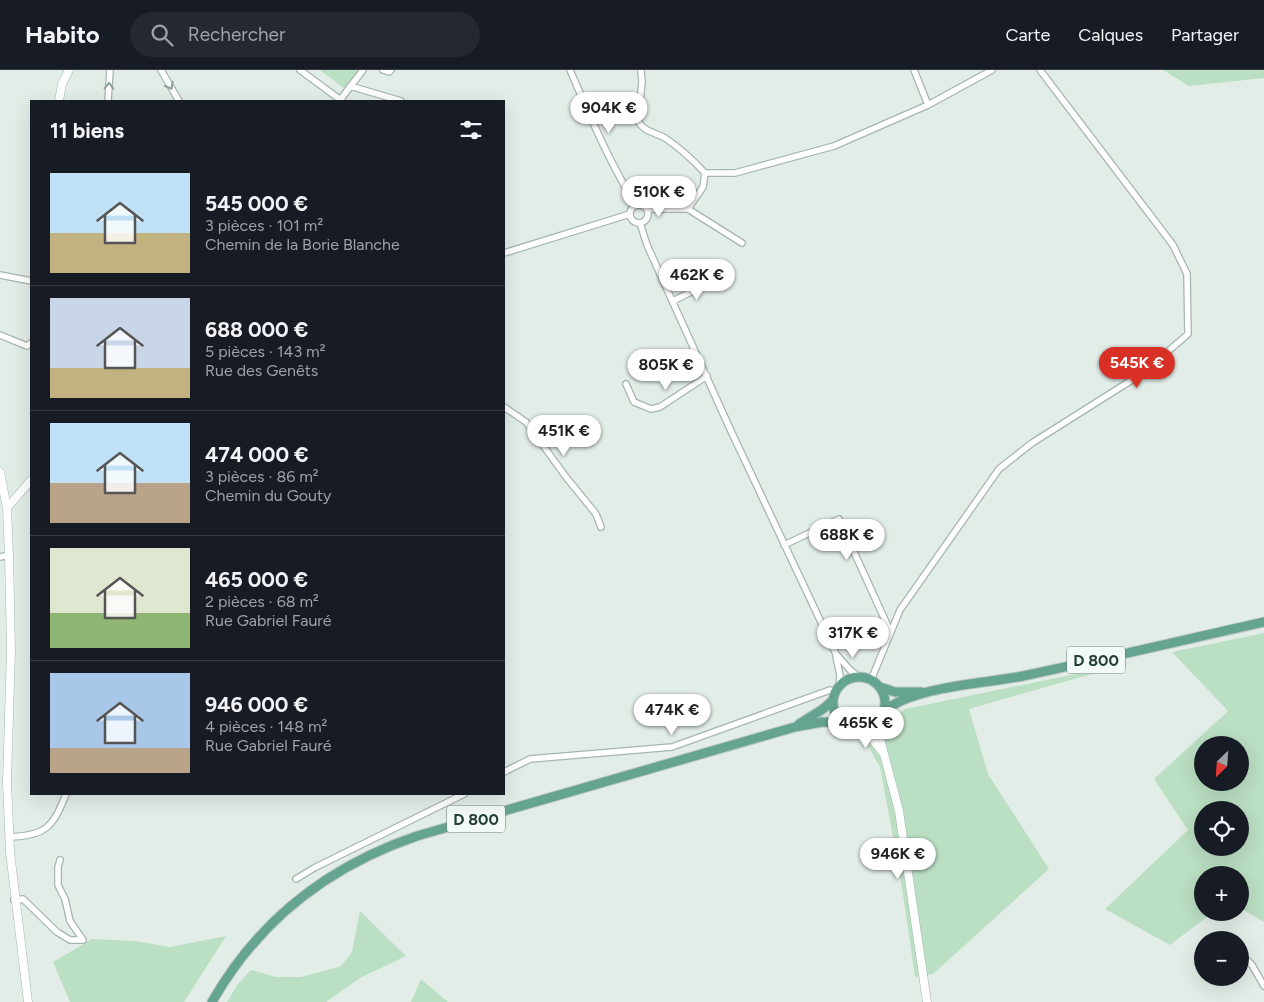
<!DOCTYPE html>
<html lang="fr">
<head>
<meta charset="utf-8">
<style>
	body { margin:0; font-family:Figtree,sans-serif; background:#242831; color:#f1f3f6; height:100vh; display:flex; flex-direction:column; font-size:19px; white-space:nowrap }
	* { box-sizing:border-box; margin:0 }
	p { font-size:16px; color:#9ea1a6 }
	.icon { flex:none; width:28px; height:28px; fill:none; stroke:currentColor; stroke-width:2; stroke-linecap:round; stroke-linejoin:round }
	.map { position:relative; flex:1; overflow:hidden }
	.drawer { position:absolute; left:30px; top:30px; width:475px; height:695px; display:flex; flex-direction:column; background:#171b24; border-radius:0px; box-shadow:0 5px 20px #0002 }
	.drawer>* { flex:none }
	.needle { width:32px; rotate:205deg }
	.fabs { position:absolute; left:1194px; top:666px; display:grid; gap:10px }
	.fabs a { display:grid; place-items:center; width:55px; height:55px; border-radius:50%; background:#171b24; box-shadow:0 5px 20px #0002; font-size:25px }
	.price { position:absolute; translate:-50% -42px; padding:0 11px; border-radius:18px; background:#fff; color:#222; font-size:16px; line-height:32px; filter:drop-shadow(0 1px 2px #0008) }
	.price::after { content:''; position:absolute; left:50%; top:30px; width:15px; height:11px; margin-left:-8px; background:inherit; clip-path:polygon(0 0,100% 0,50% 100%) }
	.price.selected { background:#d93025; color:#fff }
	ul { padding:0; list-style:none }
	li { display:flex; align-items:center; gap:15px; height:125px; padding:0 20px }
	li+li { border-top:1px solid #363941 }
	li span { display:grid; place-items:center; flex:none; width:140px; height:100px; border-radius:0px; color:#555 }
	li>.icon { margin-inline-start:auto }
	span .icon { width:60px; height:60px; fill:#fffc; stroke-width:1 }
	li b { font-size:21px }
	h2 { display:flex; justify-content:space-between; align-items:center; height:60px; padding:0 20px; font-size:21px }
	header { display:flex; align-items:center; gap:30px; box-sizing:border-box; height:70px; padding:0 25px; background:#171b24; border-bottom:1px solid #363941 }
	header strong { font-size:24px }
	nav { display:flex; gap:28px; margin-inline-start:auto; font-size:18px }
	.search { width:350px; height:45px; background:#242831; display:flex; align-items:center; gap:12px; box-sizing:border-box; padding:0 18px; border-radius:28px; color:#9ea1a6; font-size:19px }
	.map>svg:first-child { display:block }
	.green { fill:#bbdfc3; fill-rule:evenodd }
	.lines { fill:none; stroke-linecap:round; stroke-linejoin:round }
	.street-casing { stroke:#a5b5af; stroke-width:8 }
	.secondary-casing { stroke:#a0b9b0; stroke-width:9 }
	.primary-casing { stroke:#c1c9c7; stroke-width:11 }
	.street { stroke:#fff; stroke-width:5.5 }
	.secondary { stroke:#fff; stroke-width:8 }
	.primary { stroke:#66a492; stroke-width:9 }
	.oneway { stroke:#909f9a }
	.labels { text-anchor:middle; stroke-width:5; stroke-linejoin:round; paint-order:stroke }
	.shield { fill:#f3f9f6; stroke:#617770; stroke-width:1 }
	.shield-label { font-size:16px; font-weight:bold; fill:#223f36 }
</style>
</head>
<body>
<header>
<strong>Habito</strong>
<div class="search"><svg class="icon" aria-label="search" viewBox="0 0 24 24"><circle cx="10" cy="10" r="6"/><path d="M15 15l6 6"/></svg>Rechercher</div>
<nav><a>Carte</a><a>Calques</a><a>Partager</a></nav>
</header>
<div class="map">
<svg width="1264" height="932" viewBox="0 0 1264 932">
	<rect width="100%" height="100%" fill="#e3ede8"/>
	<path class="green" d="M320,0h40l-15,19z
		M1163,0h101v8l-75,8z
		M1264,563v289l-24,-14v-33h-38v37l10,1 -42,32 -65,-36 83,-79 -34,-51 74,-68 -56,-59zM1202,675h38v37h-38zM1202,740h38v38h-38z
		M1134,592l-165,47 19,65 61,95 -116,105 -18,3 -15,-103 -20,-107 -12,-21 18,-16 7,-12 12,-9z
		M360,841l46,45 -46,22 -34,24h-99l11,-18 13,-14 25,7h25l40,-11 11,-14z
		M226,866l-42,66h-114l-17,-40 39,-23 43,2 35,6z
		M421,909l27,23h-37z"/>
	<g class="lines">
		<g class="street-casing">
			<path id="street" d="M161,0l18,31
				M300,0l42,31
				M383,0l6,2 2,-2
				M570,0c20,46 39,92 66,135
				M641,0l1,12 -4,39c5,10 18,12 27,17 15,10 28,22 40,35l-2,14 -15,22h-40
				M914,0l14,35
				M350,16l51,15
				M340,30l23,-30
				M108,31l2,-31
				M705,103h30l99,-27 94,-41 64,-35
				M630 144a9 9 0 1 1 18 0a9 9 0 1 1-18 0Z
				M688,139l54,34
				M640,153l7,22 84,186 105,223 14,16 9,7
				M504,183l126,-39
				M0,205l31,6
				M673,231l38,-19
				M0,265l27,11 4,-3
				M626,314l8,18 17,7 9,-2 47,-31
				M504,337l22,15 40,55 30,37 5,13
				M784,475l55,-26 51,112
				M0,487l9,-2
				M836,586l4,20 -1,11
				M871,610l29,-70 99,-141 33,-26 111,-70 45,-39 -1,-60 -14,-29 -133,-175
				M504,702l26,-13 142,-12 158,-57 6,2
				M9,767c37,-1 44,-10 57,-43
				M296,809l18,-11 150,-74
				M14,830l9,-1 34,33 13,8h13l-13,-19 -5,-22 -7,-14v-18l2,-7
				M1240,883l12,12 12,21"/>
		</g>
		<g class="secondary-casing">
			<path id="secondary" d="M59,31l3,-17 7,-14
				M0,402l7,36 2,47 2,95 -4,132 3,70 18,150
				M7,438l24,-28
				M880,650l-1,15 20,76 28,191
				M860,659l10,7 13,17"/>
		</g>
		<g class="primary-casing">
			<path id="primary" d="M833 633a26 26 0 1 1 52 0a26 26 0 1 1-52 0Z
				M880,617l15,5h26
				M884,641c32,-25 99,-27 139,-35 81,-17 161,-36 241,-54
				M799,654l24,-15 10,-9
				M212,932c46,-81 117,-136 205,-166l378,-109 27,-5 20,1"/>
		</g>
		<use href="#street" class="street"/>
		<use href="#secondary" class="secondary"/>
		<use href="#primary" class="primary"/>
	</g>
	<defs><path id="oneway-chevron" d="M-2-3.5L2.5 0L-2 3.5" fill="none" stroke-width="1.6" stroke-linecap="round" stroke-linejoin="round" transform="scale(1.25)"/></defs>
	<g class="oneway">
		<use href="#oneway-chevron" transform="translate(109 16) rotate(-88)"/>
		<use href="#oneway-chevron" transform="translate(170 16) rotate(60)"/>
	</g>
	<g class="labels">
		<g class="shield">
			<rect x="1067" y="576.5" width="58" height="27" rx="4"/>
			<rect x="447" y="735.5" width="58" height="27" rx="4"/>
		</g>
		<g class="shield-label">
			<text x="1096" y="596">D 800</text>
			<text x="476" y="755">D 800</text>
		</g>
	</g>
</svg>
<div class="fabs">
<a><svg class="needle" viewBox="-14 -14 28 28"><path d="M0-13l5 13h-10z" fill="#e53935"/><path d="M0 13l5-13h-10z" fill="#9ea1a6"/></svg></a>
<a><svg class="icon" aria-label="locate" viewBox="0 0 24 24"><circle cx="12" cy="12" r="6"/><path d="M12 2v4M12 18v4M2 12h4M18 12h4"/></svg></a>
<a>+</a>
<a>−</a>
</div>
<b class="price" style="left:609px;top:64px">904K €</b>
<b class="price" style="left:659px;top:148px">510K €</b>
<b class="price" style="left:697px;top:231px">462K €</b>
<b class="price selected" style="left:1137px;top:319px">545K €</b>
<b class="price" style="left:666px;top:321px">805K €</b>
<b class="price" style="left:564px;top:387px">451K €</b>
<b class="price" style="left:847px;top:491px">688K €</b>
<b class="price" style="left:853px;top:589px">317K €</b>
<b class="price" style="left:672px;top:666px">474K €</b>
<b class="price" style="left:866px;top:679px">465K €</b>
<b class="price" style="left:898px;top:810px">946K €</b>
<section class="drawer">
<h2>11 biens<svg class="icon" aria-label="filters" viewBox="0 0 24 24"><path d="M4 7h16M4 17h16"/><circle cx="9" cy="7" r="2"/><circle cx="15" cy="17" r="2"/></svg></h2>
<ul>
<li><span style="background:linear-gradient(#bfe0f5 60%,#c2b280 0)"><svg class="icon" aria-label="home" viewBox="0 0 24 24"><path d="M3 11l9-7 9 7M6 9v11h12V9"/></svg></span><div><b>545 000 €</b><p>3 pièces · 101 m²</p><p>Chemin de la Borie Blanche</p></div></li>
<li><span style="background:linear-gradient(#c9d6e8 70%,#c2b280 0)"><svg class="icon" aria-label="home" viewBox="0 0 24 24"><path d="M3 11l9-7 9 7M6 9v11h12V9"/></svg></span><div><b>688 000 €</b><p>5 pièces · 143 m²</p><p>Rue des Genêts</p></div></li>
<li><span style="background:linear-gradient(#bfe0f5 60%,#b9a48a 0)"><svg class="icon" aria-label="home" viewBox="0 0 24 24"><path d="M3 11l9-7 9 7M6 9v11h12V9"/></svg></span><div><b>474 000 €</b><p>3 pièces · 86 m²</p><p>Chemin du Gouty</p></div></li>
<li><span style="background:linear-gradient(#dfe7d0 65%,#8fb573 0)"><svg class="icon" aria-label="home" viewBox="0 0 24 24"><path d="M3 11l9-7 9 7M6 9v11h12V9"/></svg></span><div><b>465 000 €</b><p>2 pièces · 68 m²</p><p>Rue Gabriel Fauré</p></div></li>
<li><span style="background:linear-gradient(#a9c7e8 75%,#b9a48a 0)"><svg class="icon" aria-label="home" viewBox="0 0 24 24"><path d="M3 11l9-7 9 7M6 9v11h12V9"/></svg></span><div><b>946 000 €</b><p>4 pièces · 148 m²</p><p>Rue Gabriel Fauré</p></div></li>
</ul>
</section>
</div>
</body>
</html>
